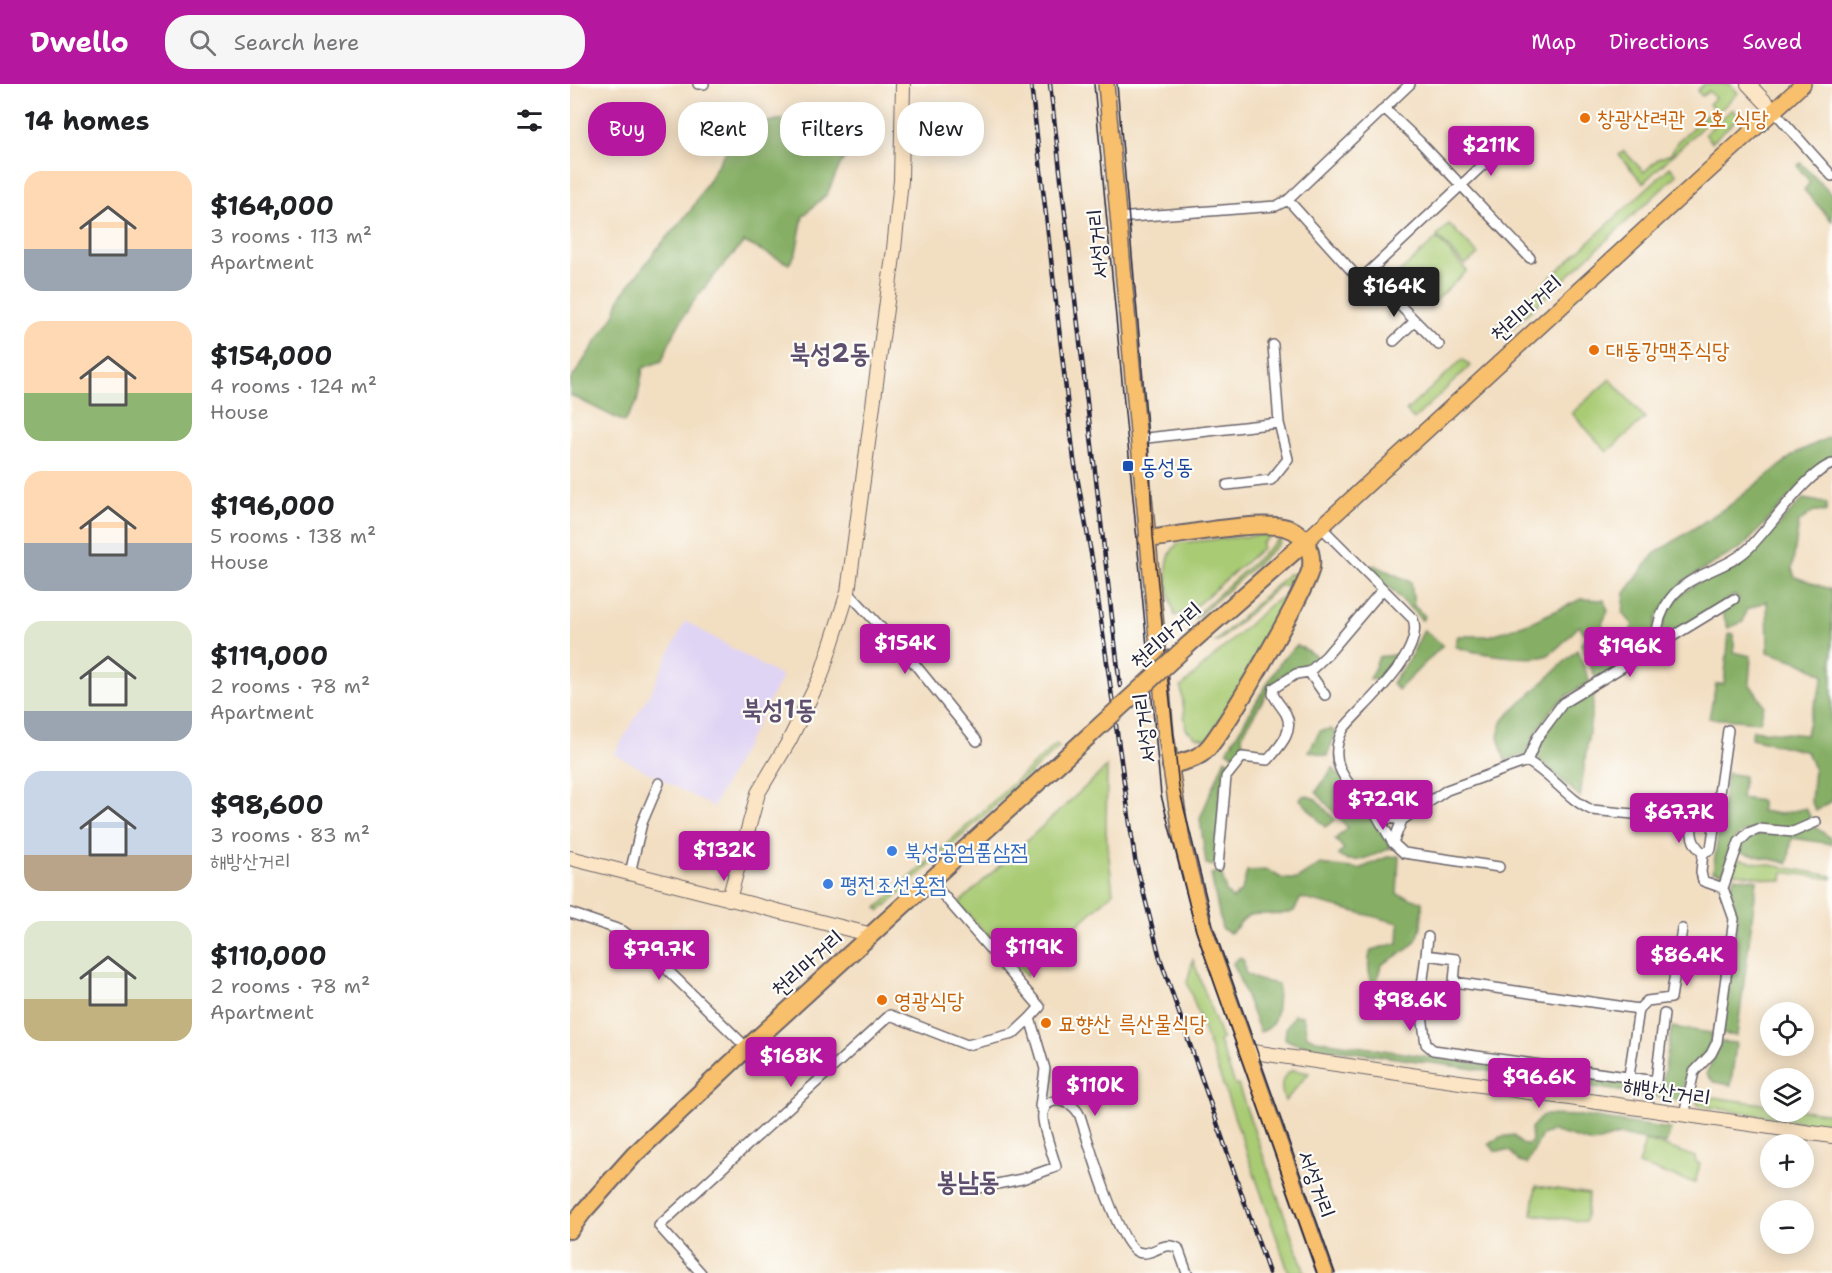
<!DOCTYPE html>
<html lang="en">
<head>
<meta charset="utf-8">
<style>
	body { margin:0; font-family:"Shantell Sans","Poor Story",sans-serif; background:#f6f6f6; color:#202124; height:100vh; display:flex; flex-direction:column; font-size:22px; white-space:nowrap }
	* { box-sizing:border-box; margin:0 }
	p { font-size:20px; color:#757577 }
	.icon { flex:none; width:33px; height:33px; fill:none; stroke:currentColor; stroke-width:2; stroke-linecap:round; stroke-linejoin:round }
	.map { position:relative; flex:1; overflow:hidden }
	.sheet { display:flex; flex-direction:column; background:#fff; width:570px }
	.sheet>* { flex:none }
	.banner { position:absolute; left:18px; top:18px; width:570px; height:54px; display:flex; gap:12px }
	.buttons { position:absolute; left:1190px; top:918px; display:grid; gap:12px }
	.buttons a { display:grid; place-items:center; width:54px; height:54px; border-radius:50%; background:#fff; box-shadow:0 3px 15px #0003; font-size:30px }
	.price { position:absolute; translate:-50% -51px; padding:0 14px; border-radius:6px; background:#b5179e; color:#fff; font-size:20px; line-height:39px; filter:drop-shadow(0 2px 3px #0008) }
	.price::after { content:''; position:absolute; left:50%; top:36px; width:18px; height:14px; margin-left:-9px; background:inherit; clip-path:polygon(0 0,100% 0,50% 100%) }
	.price.on { background:#222; color:#fff }
	ul { padding:0; list-style:none }
	li { display:flex; align-items:center; gap:18px; height:150px; padding:0 24px }
	li span { display:grid; place-items:center; flex:none; width:168px; height:120px; border-radius:18px; color:#555 }
	li>.icon { margin-inline-start:auto }
	span .icon { width:72px; height:72px; fill:#fffc; stroke-width:1 }
	li b { font-size:26px }
	h2 { display:flex; justify-content:space-between; align-items:center; height:72px; padding:0 24px; font-size:26px }
	.chip { padding:0 21px; border-radius:24px; background:#fff; box-shadow:0 3px 15px #0003; font-size:21px; line-height:54px }
	.chip.on { background:#b5179e; color:#fff }
	header { display:flex; align-items:center; gap:36px; box-sizing:border-box; height:84px; padding:0 30px; background:#b5179e; color:#fff }
	header strong { font-size:28px }
	nav { display:flex; gap:33px; margin-inline-start:auto; font-size:21px }
	.search { width:420px; height:54px; background:#f6f6f6; display:flex; align-items:center; gap:15px; box-sizing:border-box; padding:0 21px; border-radius:24px; color:#757577; font-size:22px }
	main { display:flex; flex:1; min-height:0 }
	.map>svg:first-child { display:block }
	.built { fill:#e0d4f4 }
	.green { fill:#a9cb73; stroke:#667657; stroke-width:1.5 }
	.forest { fill:#86af65; stroke:#546850; stroke-width:1.5 }
	.lines { fill:none; stroke-linecap:round; stroke-linejoin:round }
	.street-casing { stroke:#6b646a; stroke-width:12 }
	.secondary-casing { stroke:#6b646a; stroke-width:16 }
	.primary-casing { stroke:#6b646a; stroke-width:18 }
	.highway-casing { stroke:#6b646a; stroke-width:20 }
	.street { stroke:#fff; stroke-width:9 }
	.secondary { stroke:#fce5c4; stroke-width:14 }
	.primary { stroke:#f8bf6c; stroke-width:15 }
	.highway { stroke:#f8bf6c; stroke-width:16 }
	.tram { stroke:#22223b; stroke-width:1.5 }
	.rail-casing { stroke:#22223b; stroke-width:4.5 }
	.rail { stroke:#fdfcf7; stroke-width:2; stroke-dasharray:7; stroke-linecap:butt }
	.highway-bridge-casing { stroke:#6b646a; stroke-width:20; stroke-linecap:butt }
	.highway-bridge { stroke:#f8bf6c; stroke-width:16 }
	.food-dot { fill:#e8710a; stroke:#fdfcf7; stroke-width:2 }
	.transit-dot { fill:#1a4fb4; stroke:#fdfcf7; stroke-width:2 }
	.shop-dot { fill:#3f7fe0; stroke:#fdfcf7; stroke-width:2 }
	.labels { text-anchor:middle; stroke-width:4.5; stroke-linejoin:round; paint-order:stroke }
	.food-label { font-size:22px; fill:#c56008; stroke:#fdfcf7; text-anchor:start }
	.street-label { font-size:22px; fill:#22223b; stroke:#fdfcf7 }
	.transit-label { font-size:22px; fill:#164399; stroke:#fdfcf7; text-anchor:start }
	.shop-label { font-size:22px; fill:#366cbe; stroke:#fdfcf7; text-anchor:start }
	.quarter-label { font-size:26px; font-weight:bold; fill:#5f4f6f; stroke:#fdfcf7 }
</style>
</head>
<body>
<header>
<strong>Dwello</strong>
<div class="search"><svg class="icon" aria-label="search" viewBox="0 0 24 24"><circle cx="10" cy="10" r="6"/><path d="M15 15l6 6"/></svg>Search here</div>
<nav><a>Map</a><a>Directions</a><a>Saved</a></nav>
</header>
<main>
<section class="sheet">
<h2>14 homes<svg class="icon" aria-label="filters" viewBox="0 0 24 24"><path d="M4 7h16M4 17h16"/><circle cx="9" cy="7" r="2"/><circle cx="15" cy="17" r="2"/></svg></h2>
<ul>
<li><span style="background:linear-gradient(#ffd9b3 65%,#9aa5b1 0)"><svg class="icon" aria-label="home" viewBox="0 0 24 24"><path d="M3 11l9-7 9 7M6 9v11h12V9"/></svg></span><div><b>$164,000</b><p>3 rooms · 113 m²</p><p>Apartment</p></div></li>
<li><span style="background:linear-gradient(#ffd9b3 60%,#8fb573 0)"><svg class="icon" aria-label="home" viewBox="0 0 24 24"><path d="M3 11l9-7 9 7M6 9v11h12V9"/></svg></span><div><b>$154,000</b><p>4 rooms · 124 m²</p><p>House</p></div></li>
<li><span style="background:linear-gradient(#ffd9b3 60%,#9aa5b1 0)"><svg class="icon" aria-label="home" viewBox="0 0 24 24"><path d="M3 11l9-7 9 7M6 9v11h12V9"/></svg></span><div><b>$196,000</b><p>5 rooms · 138 m²</p><p>House</p></div></li>
<li><span style="background:linear-gradient(#dfe7d0 75%,#9aa5b1 0)"><svg class="icon" aria-label="home" viewBox="0 0 24 24"><path d="M3 11l9-7 9 7M6 9v11h12V9"/></svg></span><div><b>$119,000</b><p>2 rooms · 78 m²</p><p>Apartment</p></div></li>
<li><span style="background:linear-gradient(#c9d6e8 70%,#b9a48a 0)"><svg class="icon" aria-label="home" viewBox="0 0 24 24"><path d="M3 11l9-7 9 7M6 9v11h12V9"/></svg></span><div><b>$98,600</b><p>3 rooms · 83 m²</p><p>해방산거리</p></div></li>
<li><span style="background:linear-gradient(#dfe7d0 65%,#c2b280 0)"><svg class="icon" aria-label="home" viewBox="0 0 24 24"><path d="M3 11l9-7 9 7M6 9v11h12V9"/></svg></span><div><b>$110,000</b><p>2 rooms · 78 m²</p><p>Apartment</p></div></li>
</ul>
</section>
<div class="map">
<svg width="1262" height="1189" viewBox="0 0 1262 1189">
	<rect width="100%" height="100%" fill="#fdfcf7"/>
	<filter id="ink" filterUnits="userSpaceOnUse"><feTurbulence type="fractalNoise" baseFrequency=".0167" numOctaves="2"/><feDisplacementMap in="SourceGraphic" scale="12" xChannelSelector="R" yChannelSelector="G"/><feConvolveMatrix kernelMatrix="1 2 1 2 8 2 1 2 1" color-interpolation-filters="sRGB"/></filter>
	<filter id="wash" filterUnits="userSpaceOnUse"><feTurbulence type="fractalNoise" baseFrequency=".008" numOctaves="4" result="noise"/><feDisplacementMap in="SourceGraphic" scale="24" xChannelSelector="R" yChannelSelector="G"/><feGaussianBlur stdDeviation="1.35" result="paint"/><feColorMatrix in="noise" values="0 0 0 0 0 0 0 0 0 0 0 0 0 0 0 0 0 1.4 0 .05"/><feComposite in="paint" operator="in"/></filter>
	<g filter="url(#wash)">
		<rect width="100%" height="100%" fill="#f2dec1"/>
		<path class="built" d="M115,537l97,56 -69,130 -99,-53 36,-61z"/>
		<path class="green" d="M1134,0h26l8,9 -95,90 -24,-28 5,-4 20,21 14,-13 13,-5 6,-12 36,-33 -4,-5 6,-6 -6,-7 -7,5 -5,-5z
			M1162,25l7,8 -27,25 -7,-8z
			M1100,83l7,8 -172,159 -7,-8z
			M879,140l29,30 -13,11 -28,-29z
			M867,154l30,33 -37,35 -31,-33z
			M893,275l7,7 -56,53 -8,-8z
			M1040,295l35,39 -38,34 -35,-39z
			M703,450l-11,9v5l-71,62 -16,6c-6,-23 -17,-54 3,-73z
			M711,453l-1,6 -85,76 1,-4z
			M718,490h6l4,4 -1,4 -3,3 -15,1 -61,56h-3z
			M719,509l3,1 -81,141 -4,4 -11,-2 -10,-8 -5,-42 90,-83z
			M486,660l3,3 -179,164 -3,-3z
			M537,683l-1,65 7,61 -63,57 -24,26 -68,-72z
			M1167,775l95,17v3l-49,-7 -1,9 -51,-9z
			M623,876l29,79 -3,2 16,44h3l67,188h-16l-102,-291z
			M723,986l16,3 -24,28c-5,-13 -6,-24 8,-31z
			M1128,1011l72,10v7l33,-2 29,4v13l-130,-21 -5,-2z
			M1075,1057c19,3 32,10 50,16l1,5 4,2 -5,19 -57,-18z
			M966,1102l53,8 -4,28 -53,-8z"/>
		<path class="forest" d="M238,30h30l10,12 5,20 -12,17 -14,31 -24,22 -7,37 -7,11 -45,-22c-37,42 -62,66 -82,119l-19,7 -6,34 -13,20 -54,-27v-14l44,-66 7,-19 35,-46 35,-40 33,-56 24,-28z
			M1231,79l31,32v26l-28,-31 6,-8 -13,-16z
			M1262,352v23l-10,3 -78,84 -59,34 -28,36 -7,31 -54,32 -15,-35 6,-8 -8,-10c-9,9 -20,23 -31,29 -15,7 -78,-2 -93,-9l3,-10h31l40,-13 52,-24 23,1 4,11 -6,13 4,10 21,4 6,-13 -10,-12 2,-20 29,-39 76,-49 66,-52z
			M1233,415l24,4 -1,9 -12,-1 -15,11 -7,47 3,8 37,13v211l-16,10 -5,-10 3,-32 -7,-17 -56,-14 2,-8 53,5c3,-22 13,-38 18,-60l-22,-12 -34,-11 -1,-51 -21,9 -3,12 -15,6 -7,-19 18,-10 -4,-4 -68,41 -6,-2c8,-49 47,-52 82,-76 22,-15 41,-40 60,-59z
			M804,481l37,17 3,24 11,10 -3,4 -52,-52z
			M854,546l19,15 -45,45 -6,-7 19,-27z
			M1159,550h5v18l17,4 -2,27 15,22 -4,17 -51,-4 7,-34h8z
			M727,561l21,12c-11,12 -29,10 -41,23 -5,4 -34,52 -35,57 0,6 2,9 5,14l-7,-1 -6,5 -7,-4 4,-7 50,-83z
			M1007,566l13,32c-39,20 -46,35 -65,73l-20,6 -7,-25 5,-16z
			M831,570l-21,27 -10,-2 9,-22z
			M1025,605l-15,108 -44,-40c14,-38 24,-50 59,-68z
			M761,645l5,4 -9,23 -18,-5 11,-20z
			M655,675l5,2 -9,25 -5,77 -3,3 -7,-2 -6,-46z
			M763,684l38,46 20,34c-15,6 -39,20 -53,7l6,-6 -9,-10 13,-11 -32,-36z
			M1157,689l17,3 -3,22 20,3v10l19,3 26,-6 6,13 -13,6 -55,5 -9,6 -5,11 -6,24 -11,-2z
			M734,711l12,4 19,21 -10,7 -25,-28z
			M1245,743l17,12v5l-40,-6 -4,25 -50,-11 5,-9 8,-7z
			M829,772l-2,38 25,8c2,42 -8,44 -41,63l-6,23c-7,-8 -8,-27 -4,-38l27,-7 1,-20 -98,-25 -7,13c-14,6 -28,1 -43,4 -10,2 -12,13 -21,18l-8,-4 -11,-55 10,-3 5,21 7,7 9,-9 5,-19 21,-1 15,9h14l23,-15 39,5 28,-12z
			M1164,793l23,3 -20,156 -15,-2 15,-112c1,-16 -11,-30 -3,-45z
			M670,873l4,4 1,12 13,7 20,4c-1,17 2,44 -18,48l-27,-69z
			M724,931l9,1 4,20 9,4 254,38 -1,4 -273,-38 -11,-5 1,-11z
			M1102,943l40,6 -4,17 -20,20 -8,31 -99,-16 1,-7 79,12z
			M1151,958l15,1 -5,42 -17,-3 -8,-8z
			M973,1031l39,1 89,13 -5,15 -47,-9 -26,8 -41,-12 -10,4 -15,29 -8,-2 -9,-11h-15l-6,-7 11,-7 14,-2 6,8 8,2 4,-4 -1,-13z"/>
	</g>
	<g filter="url(#ink)">
		<g class="lines">
			<g class="street-casing">
				<path id="street" d="M128,0h6
					M814,24l35,33 111,117
					M1204,27l58,65
					M718,116l72,80 141,-132
					M547,134l159,-12 12,-6 122,-116
					M798,189l71,72
					M824,257l21,-20
					M568,355l141,-16
					M657,401l44,-5 17,-21 -9,-36 -6,-78
					M751,443l92,92c12,34 -48,84 -69,109 -22,38 10,60 33,88l25,4 45,-30 80,-29c25,14 41,39 65,49l113,11 1,-14
					M278,508l65,70 64,79
					M1088,562c-3,-17 2,-33 12,-47 19,-26 56,-29 78,-50 22,-21 58,-76 84,-85
					M739,588l16,23
					M957,677l10,-23 26,-35 171,-104
					M807,732l16,27 11,10 95,14
					M1122,736c-1,14 -1,23 11,33
					M823,759l9,-23
					M648,782l8,-89 16,-20 26,3c11,-13 27,-28 18,-46 -4,-7 -10,-13 -13,-20l1,-6 22,-14 13,-2 18,-17 56,-66
					M60,789l12,-50 17,-40
					M361,797l109,126 -10,11 15,51 -5,37 3,5
					M1153,804l16,-46 9,-9 11,-4 34,3 23,-10
					M0,829l53,18 21,16 103,101
					M856,871l2,-18
					M1069,925l8,-8 24,-3 11,-69
					M1059,992l10,-67 -185,-27 2,-23 -30,-4 -6,47 6,42 7,6 223,31 8,-67
					M1002,1014l4,-29
					M1114,1031l10,-43 17,-18 6,-12 17,-123 -11,-31 -20,-7 -2,-9 2,-19 8,-4 17,-119
					M402,1105l50,-10 34,-12c-4,-15 -11,-32 -13,-47 -3,-26 28,-24 37,-4 8,24 38,129 58,136 15,5 24,-12 40,-4l9,25
					M131,1189l-42,-47 231,-211 77,30 46,-11 17,-16"/>
			</g>
			<g class="secondary-casing">
				<path id="secondary" d="M1178,0l26,27
					M0,774l302,77
					M159,815l29,-106 31,-52 32,-65 27,-84 46,-343 7,-69 2,-96
					M676,967l586,85"/>
			</g>
			<g class="primary-casing">
				<path id="primary" d="M536,0l60,651 16,106 22,88 121,344
					M736,457l497,-457"/>
			</g>
			<g class="highway-casing">
				<path id="highway" d="M577,455c31,-3 114,-20 140,-11 17,5 26,22 24,39 -4,23 -87,165 -104,182 -11,12 -23,11 -36,17
					M618,561l118,-104
					M0,1146l13,-18 51,-57 113,-107 344,-314"/>
			</g>
			<use href="#street" class="street"/>
			<use href="#secondary" class="secondary"/>
			<use href="#primary" class="primary"/>
			<use href="#highway" class="highway"/>
			<path class="tram" d="M524,0l67,711 35,136 121,342
				M547,0l31,353 5,99 26,252 35,141 121,344"/>
			<g class="rail-casing">
				<path id="rail" d="M461,0l43,376 19,104 42,295 25,99 109,315
					M480,0l70,602"/>
			</g>
			<use href="#rail" class="rail"/>
			<g class="highway-bridge-casing">
				<path id="highway-bridge" d="M521,650l97,-89"/>
			</g>
			<use href="#highway-bridge" class="highway-bridge"/>
		</g>
	</g>
	<g class="food-dot">
		<circle cx="1015" cy="34" r="6"/>
		<circle cx="1024" cy="266" r="6"/>
		<circle cx="312" cy="916" r="6"/>
		<circle cx="476" cy="939" r="6"/>
	</g>
	<rect class="transit-dot" x="552" y="376" width="12" height="12" rx="3"/>
	<g class="shop-dot">
		<circle cx="322" cy="767" r="6"/>
		<circle cx="258" cy="800" r="6"/>
	</g>
	<g class="labels">
		<g class="food-label">
			<text x="1027" y="42">창광산려관 2호 식당</text>
			<text x="1036" y="274">대동강맥주식당</text>
			<text x="324" y="924">영광식당</text>
			<text x="488" y="947">묘향산 륵산물식당</text>
		</g>
		<g class="street-label">
			<text transform="translate(527 160) rotate(-95)" y="8">서성거리</text>
			<text transform="translate(956 224) rotate(-42)" y="8">천리마거리</text>
			<text transform="translate(596 551) rotate(-42)" y="8">천리마거리</text>
			<text transform="translate(574 644) rotate(-97)" y="8">서성거리</text>
			<text transform="translate(237 879) rotate(-42)" y="8">천리마거리</text>
			<text transform="translate(1097 1007) rotate(9)" y="8">해방산거리</text>
			<text transform="translate(747 1100) rotate(70)" y="8">서성거리</text>
		</g>
		<g class="transit-label">
			<text x="570" y="390">동성동</text>
		</g>
		<g class="shop-label">
			<text x="334" y="775">북성공엄품삼점</text>
			<text x="270" y="808">평전조선옷점</text>
		</g>
		<g class="quarter-label">
			<text x="260" y="278">북성2동</text>
			<text x="209" y="634">북성1동</text>
			<text x="398" y="1106">봉남동</text>
		</g>
	</g>
</svg>
<div class="buttons">
<a><svg class="icon" aria-label="locate" viewBox="0 0 24 24"><circle cx="12" cy="12" r="6"/><path d="M12 2v4M12 18v4M2 12h4M18 12h4"/></svg></a>
<a><svg class="icon" aria-label="layers" viewBox="0 0 24 24"><path d="M12 4l9 5-9 5-9-5zM3 14l9 5 9-5"/></svg></a>
<a>+</a>
<a>−</a>
</div>
<b class="price" style="left:921px;top:93px">$211K</b>
<b class="price on" style="left:824px;top:234px">$164K</b>
<b class="price" style="left:335px;top:591px">$154K</b>
<b class="price" style="left:1060px;top:594px">$196K</b>
<b class="price" style="left:813px;top:747px">$72.9K</b>
<b class="price" style="left:1109px;top:760px">$67.7K</b>
<b class="price" style="left:154px;top:798px">$132K</b>
<b class="price" style="left:464px;top:895px">$119K</b>
<b class="price" style="left:89px;top:897px">$79.7K</b>
<b class="price" style="left:1117px;top:903px">$86.4K</b>
<b class="price" style="left:840px;top:948px">$98.6K</b>
<b class="price" style="left:221px;top:1004px">$168K</b>
<b class="price" style="left:969px;top:1025px">$96.6K</b>
<b class="price" style="left:525px;top:1033px">$110K</b>
<div class="banner">
<a class="chip on">Buy</a>
<a class="chip">Rent</a>
<a class="chip">Filters</a>
<a class="chip">New</a>
</div>
</div>
</main>
</body>
</html>
